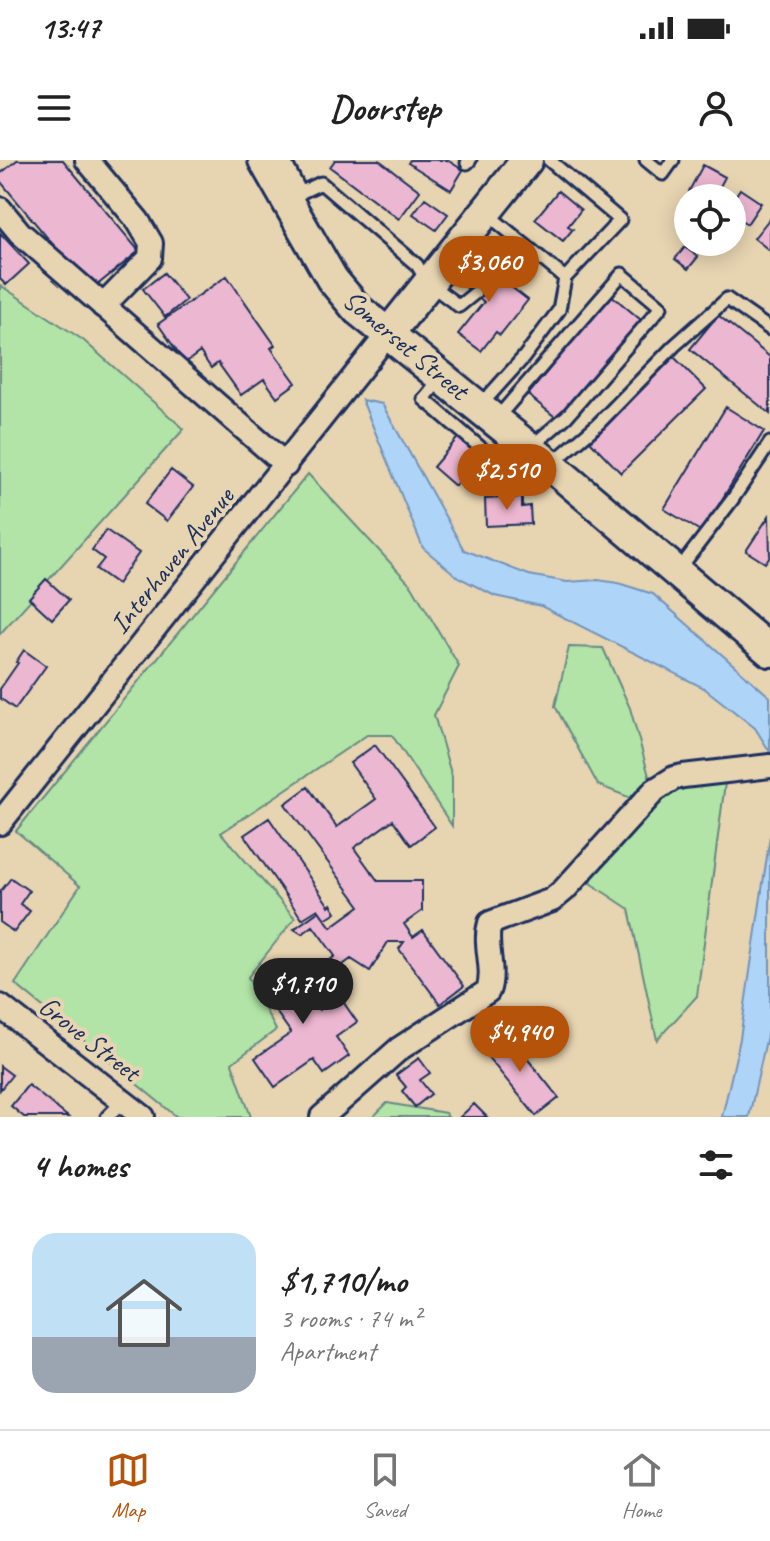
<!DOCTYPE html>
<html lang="en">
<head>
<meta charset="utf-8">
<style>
	body { margin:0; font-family:Caveat,sans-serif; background:#f6f6f6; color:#222; height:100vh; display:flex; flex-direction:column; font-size:30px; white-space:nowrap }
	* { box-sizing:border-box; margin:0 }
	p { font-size:26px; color:#767676 }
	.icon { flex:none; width:44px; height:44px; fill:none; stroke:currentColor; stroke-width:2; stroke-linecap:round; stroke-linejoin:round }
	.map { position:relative; height:957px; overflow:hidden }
	.side { display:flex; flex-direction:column; background:#fff; flex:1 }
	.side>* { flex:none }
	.buttons { position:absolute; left:674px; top:24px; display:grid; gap:16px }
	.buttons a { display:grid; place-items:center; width:72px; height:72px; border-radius:50%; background:#fff; box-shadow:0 4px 20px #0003; font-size:40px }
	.price { position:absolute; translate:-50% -68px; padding:0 18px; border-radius:28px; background:#b45309; color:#fff; font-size:26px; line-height:52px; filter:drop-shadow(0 2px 4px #0008) }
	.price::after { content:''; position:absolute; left:50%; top:48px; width:24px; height:18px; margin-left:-12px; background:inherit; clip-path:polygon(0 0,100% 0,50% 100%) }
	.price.selected { background:#222; color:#fff }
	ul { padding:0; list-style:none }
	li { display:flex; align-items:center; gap:24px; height:200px; padding:0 32px }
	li+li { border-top:2px solid #e0e0e0 }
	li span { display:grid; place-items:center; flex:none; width:224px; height:160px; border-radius:24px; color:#555 }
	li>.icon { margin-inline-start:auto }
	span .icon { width:96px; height:96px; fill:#fffc; stroke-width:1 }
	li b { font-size:34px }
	h2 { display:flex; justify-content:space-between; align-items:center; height:96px; padding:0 32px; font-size:34px }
	.status { display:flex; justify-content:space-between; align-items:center; height:56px; padding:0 40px; background:#fff; direction:ltr }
	.status svg { height:22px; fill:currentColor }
	header { display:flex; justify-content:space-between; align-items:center; height:104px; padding:0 32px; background:#fff; font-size:36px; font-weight:800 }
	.tab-bar { display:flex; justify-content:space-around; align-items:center; height:112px; border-top:2px solid #e0e0e0; background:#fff; font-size:22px; color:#767676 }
	.tab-bar a { display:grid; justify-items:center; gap:4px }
	.tab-bar .selected { color:#b45309 }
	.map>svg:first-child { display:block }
	.green { fill:#b1e4a6; stroke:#668a82; stroke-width:2 }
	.water { fill:#aed5f8; stroke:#7393ba; stroke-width:2 }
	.building { fill:#ecb7d0; stroke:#1b2f5e; stroke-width:2 }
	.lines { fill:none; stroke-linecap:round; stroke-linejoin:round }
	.lane-casing { stroke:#1b2f5e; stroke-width:17 }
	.street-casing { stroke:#1b2f5e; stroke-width:28 }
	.secondary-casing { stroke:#1b2f5e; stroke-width:36 }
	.lane { stroke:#e7d4b1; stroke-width:11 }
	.street { stroke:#e7d4b1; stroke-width:22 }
	.secondary { stroke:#e7d4b1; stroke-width:30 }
	.labels { text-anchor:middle; stroke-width:8; stroke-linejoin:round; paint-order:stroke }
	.street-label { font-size:28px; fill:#1b2f5e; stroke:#e7d4b1 }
</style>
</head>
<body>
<div class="status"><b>13:47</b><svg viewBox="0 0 49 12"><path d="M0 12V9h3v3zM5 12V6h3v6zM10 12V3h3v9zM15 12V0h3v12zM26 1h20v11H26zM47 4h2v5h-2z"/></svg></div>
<header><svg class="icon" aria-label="menu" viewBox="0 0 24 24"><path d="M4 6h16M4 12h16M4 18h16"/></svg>Doorstep<svg class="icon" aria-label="person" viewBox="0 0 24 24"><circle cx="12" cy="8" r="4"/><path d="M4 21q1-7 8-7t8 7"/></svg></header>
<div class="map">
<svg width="770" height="957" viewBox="0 0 770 957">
	<rect width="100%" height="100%" fill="#e7d4b1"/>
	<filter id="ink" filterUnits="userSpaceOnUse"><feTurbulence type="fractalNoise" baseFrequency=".0125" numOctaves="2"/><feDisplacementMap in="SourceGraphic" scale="16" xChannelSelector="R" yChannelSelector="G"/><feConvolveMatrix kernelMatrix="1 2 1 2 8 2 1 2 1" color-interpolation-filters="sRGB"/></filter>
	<g filter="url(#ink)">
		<path class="green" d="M0,125l83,55 101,89 -184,205z
			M308,314l104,112 47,80 -25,49 18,62v49l-60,-91h-25l-146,98 74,85 -47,59 28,53 -44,33 19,54h-74l-162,-133 65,-98 -64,-55z
			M569,487l34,1 27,60 19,68 76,7 -28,213 -40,44 -28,-131 -39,-26 41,-85 -33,-13 -43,-79z
			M387,943l58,10 3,4h-75z"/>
		<path class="water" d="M362,240l20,4 82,146 65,25 38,7 31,-2 20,3 35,11 117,103v55l-15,-24 -51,-40 -163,-82 -46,-10 -37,-19 -35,-29z
			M770,676v186l-21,95h-27l18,-78z"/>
		<path class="building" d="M17,0h46l76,91 -48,39 -91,-109v-7z
			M335,0h44l41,31 -21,28 -69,-52z
			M410,0h37l16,10 -12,20 -43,-27z
			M703,5l22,12 -11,21h-13l-12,-7z
			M740,29l21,14 -14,21 -15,-10v-13z
			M558,31l23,19 -13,16 5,3 -10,12 -28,-22z
			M425,38l23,16 -12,16 -23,-16z
			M770,58v33l-16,-13z
			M0,73l29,31 -23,21 -6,-6z
			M685,87l13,10 -10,12 -13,-10z
			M474,98l54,42 -28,35 -4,-3 -15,19 -23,-17 26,-32 -28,-22z
			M164,113l22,27 -21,17 -22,-28z
			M227,116l48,69 -4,3 25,35 -19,14 -13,-18 -23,16 -23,-32 -7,5 -11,-16 -15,11 -27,-39z
			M610,134l31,26 -82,100 -31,-25z
			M718,155l52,42v57l-80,-65z
			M674,197l32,32 -85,84 -31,-32z
			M726,247l38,24 -62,101 -38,-23z
			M460,275l22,18 -27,33 -22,-19z
			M171,310l22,17 -26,34 -22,-17z
			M522,337v10l8,-1 1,18 -45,2 -1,-27z
			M769,356l1,40 -5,7 -19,-12z
			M106,370l33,23 -22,31 -21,-15 8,-10 -12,-9z
			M46,419l23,21 -17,19 -23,-21z
			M24,490l22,16 -31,43 -15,-11v-9l18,-26 -2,-1z
			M375,585l60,82 -24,18 -18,-25 -39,28 24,33h44v30l-18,13 9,13 10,-7 41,56 -24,18 -41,-55 5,-7h-16l-18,29 -19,-12 -26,19 -6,-9 16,-13 -22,-30 -11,8 -8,-5 25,-18 12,16 29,-21 -75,-102 23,-17 29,40 39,-28 -26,-36z
			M269,658l60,88 2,-2 5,8 -11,7 -7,-10 -16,10 -58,-84z
			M11,718l18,13 -9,13 10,7 -16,21 -14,-10v-30z
			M284,803l13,19 18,-13 8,12 -17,11 13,18 20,-14 18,26 -21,15 13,19 -25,18 -10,-14 -39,27 -20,-29 36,-25 -35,-50z
			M505,871l54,67 -23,18 -54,-66z
			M419,898l11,15 -10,7 11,14 -16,13 -13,-16 4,-4 -10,-12z
			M0,906l12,9 -12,15z
			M28,925l40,32h-44l-13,-11z
			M474,944l13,13h-27z"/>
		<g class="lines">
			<g class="lane-casing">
				<path id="lane" d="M284,0l17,33
					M646,0l17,14 10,-14
					M467,3l3,-3
					M287,39l34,-16 96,82 11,18 31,23 16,-13
					M485,52l80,66
					M493,112l28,-29
					M439,220l-15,19 95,82 10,2 68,-58 77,-79 53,-47 43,30
					M479,247l45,-50 35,-47 6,-32 55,-58 -71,-60
					M497,258l125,-144 39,33 -94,109 -37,32
					M677,412l55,-72 38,-57
					M107,957l16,-16"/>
			</g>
			<g class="street-casing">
				<path id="street" d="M87,0l51,61 13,22 -1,15 -47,48
					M0,49l20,24 266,232
					M0,663l388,-489
					M0,846l143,111
					M322,957l77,-68 89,-58c8,-22 -5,-46 2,-68l62,-23 12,-10 91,-100 19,-12 9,-2 87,-10"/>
			</g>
			<g class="secondary-casing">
				<path id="secondary" d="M264,0l68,119 25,30 192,155 221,187
					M388,174l139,-174"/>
			</g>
			<use href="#lane" class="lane"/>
			<use href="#street" class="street"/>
			<use href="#secondary" class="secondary"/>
		</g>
	</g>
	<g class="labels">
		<g class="street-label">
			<text transform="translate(406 184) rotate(40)" y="10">Somerset Street</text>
			<text transform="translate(171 400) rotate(-51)" y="10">Interhaven Avenue</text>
			<text transform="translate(90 878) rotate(38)" y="10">Grove Street</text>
		</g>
	</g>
</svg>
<div class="buttons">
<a><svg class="icon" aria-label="locate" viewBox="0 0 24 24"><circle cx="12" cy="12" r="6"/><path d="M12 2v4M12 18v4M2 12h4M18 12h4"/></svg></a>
</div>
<b class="price" style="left:489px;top:144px">$3,060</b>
<b class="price" style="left:507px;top:352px">$2,510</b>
<b class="price selected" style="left:303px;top:866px">$1,710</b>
<b class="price" style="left:520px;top:914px">$4,940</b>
</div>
<section class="side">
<h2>4 homes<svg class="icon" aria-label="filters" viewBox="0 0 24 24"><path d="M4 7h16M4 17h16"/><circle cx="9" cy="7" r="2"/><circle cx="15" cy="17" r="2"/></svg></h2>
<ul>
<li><span style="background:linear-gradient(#bfe0f5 65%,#9aa5b1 0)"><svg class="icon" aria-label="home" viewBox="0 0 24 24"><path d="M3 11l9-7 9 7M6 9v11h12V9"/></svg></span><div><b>$1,710/mo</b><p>3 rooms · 74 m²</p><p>Apartment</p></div></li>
</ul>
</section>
<nav class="tab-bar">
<a class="selected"><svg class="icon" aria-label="map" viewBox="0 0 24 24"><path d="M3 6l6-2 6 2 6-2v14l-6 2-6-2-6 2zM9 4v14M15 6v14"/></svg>Map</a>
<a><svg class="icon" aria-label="saved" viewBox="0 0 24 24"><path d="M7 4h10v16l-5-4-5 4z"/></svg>Saved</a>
<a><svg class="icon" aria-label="home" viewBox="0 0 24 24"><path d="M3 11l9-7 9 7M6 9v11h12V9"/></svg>Home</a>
</nav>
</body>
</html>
